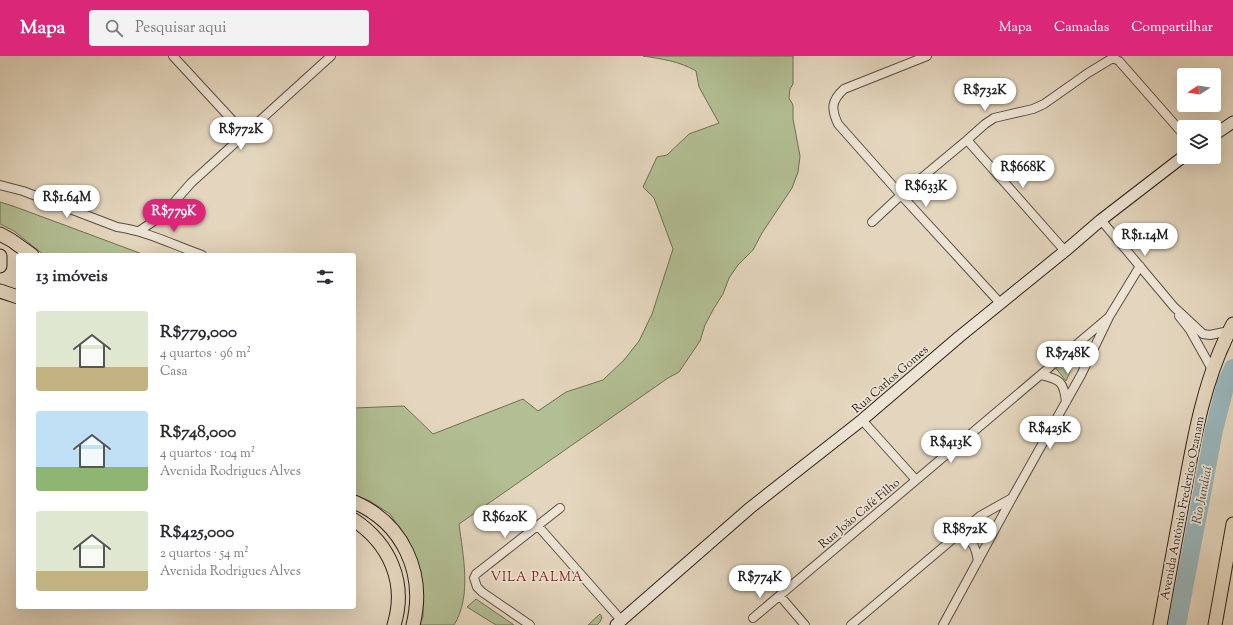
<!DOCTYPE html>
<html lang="pt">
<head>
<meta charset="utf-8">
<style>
	body { margin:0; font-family:"Sorts Mill Goudy",serif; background:#f2f2f3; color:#2b2b33; height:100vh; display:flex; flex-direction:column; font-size:15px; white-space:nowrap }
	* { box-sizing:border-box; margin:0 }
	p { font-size:13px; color:#7c7c81 }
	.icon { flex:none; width:22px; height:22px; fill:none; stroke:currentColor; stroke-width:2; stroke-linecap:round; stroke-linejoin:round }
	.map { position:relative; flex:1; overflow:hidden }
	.panel { position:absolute; left:16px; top:197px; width:340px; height:356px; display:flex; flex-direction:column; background:#fff; border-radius:4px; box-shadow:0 4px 16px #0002 }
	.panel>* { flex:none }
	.needle { width:26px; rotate:258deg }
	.tools { position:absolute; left:1177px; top:12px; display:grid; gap:8px }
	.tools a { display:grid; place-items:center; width:44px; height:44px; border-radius:4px; background:#fff; box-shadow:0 4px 16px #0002; font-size:20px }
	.price { position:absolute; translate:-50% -34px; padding:0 9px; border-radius:14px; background:#fff; color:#222; font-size:13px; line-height:26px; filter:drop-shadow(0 1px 2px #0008) }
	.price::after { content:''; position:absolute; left:50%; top:24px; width:12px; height:9px; margin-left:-6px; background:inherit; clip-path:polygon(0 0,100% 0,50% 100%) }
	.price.current { background:#db2777; color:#fff }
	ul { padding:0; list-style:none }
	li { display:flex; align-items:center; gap:12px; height:100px; padding:0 20px }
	li span { display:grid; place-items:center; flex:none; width:112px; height:80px; border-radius:4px; color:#555 }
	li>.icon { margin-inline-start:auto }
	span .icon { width:48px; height:48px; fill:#fffc; stroke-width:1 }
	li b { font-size:17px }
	h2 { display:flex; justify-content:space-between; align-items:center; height:48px; padding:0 20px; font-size:17px }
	header { display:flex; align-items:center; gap:24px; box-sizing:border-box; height:56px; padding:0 20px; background:#db2777; color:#fff }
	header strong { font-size:19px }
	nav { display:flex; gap:22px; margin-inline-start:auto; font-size:14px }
	.search { width:280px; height:36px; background:#f2f2f3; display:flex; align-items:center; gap:10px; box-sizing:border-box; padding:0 14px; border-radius:4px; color:#7c7c81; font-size:15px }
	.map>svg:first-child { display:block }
	.green { fill:#b2be93; stroke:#6f6f56 }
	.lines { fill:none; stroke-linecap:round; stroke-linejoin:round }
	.river { stroke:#9ab6bc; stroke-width:18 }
	.street-casing { stroke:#5a4e42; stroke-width:10 }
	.secondary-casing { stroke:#2c2019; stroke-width:13 }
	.primary-casing { stroke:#2c2019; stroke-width:15 }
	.street { stroke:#ede4d5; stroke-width:8 }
	.secondary { stroke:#ede4d5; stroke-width:11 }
	.primary { stroke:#e4d6be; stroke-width:13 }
	.labels { text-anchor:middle; stroke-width:3.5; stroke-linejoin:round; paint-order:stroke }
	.street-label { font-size:12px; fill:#2c2019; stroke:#ede4d5 }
	.water-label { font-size:13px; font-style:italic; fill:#4d4d4a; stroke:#ede4d5 }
	.neighbourhood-label { font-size:13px; letter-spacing:1px; fill:#7a1f14; stroke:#ede4d5 }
</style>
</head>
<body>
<header>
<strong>Mapa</strong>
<div class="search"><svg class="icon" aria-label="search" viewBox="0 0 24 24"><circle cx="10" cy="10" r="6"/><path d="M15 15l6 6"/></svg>Pesquisar aqui</div>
<nav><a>Mapa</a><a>Camadas</a><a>Compartilhar</a></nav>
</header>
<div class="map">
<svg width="1233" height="569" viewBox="0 0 1233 569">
	<rect width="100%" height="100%" fill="#e4d6be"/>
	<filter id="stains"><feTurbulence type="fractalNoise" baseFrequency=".005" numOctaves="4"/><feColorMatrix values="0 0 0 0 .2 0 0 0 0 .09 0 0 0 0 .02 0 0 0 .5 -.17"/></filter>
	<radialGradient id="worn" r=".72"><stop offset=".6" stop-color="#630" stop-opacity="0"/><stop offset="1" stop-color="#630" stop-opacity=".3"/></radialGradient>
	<path class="green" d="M643,0h150v28l-3,5 -1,9 4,7v14l7,37 -2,16 -6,16 -30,45 -9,17 -15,15 -9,13 -6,16 -9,14 -9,17 -5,16 -21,31 -11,6 -209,146c4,32 13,72 -5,101h-35l4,-8v-25l-4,-25 -11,-26 -18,-27 -20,-13 -16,-6v-87l50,-2 29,28 90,-35 15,12 28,-19 37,-12 21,-20 15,-19 13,-27 21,-65 -19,-51 -11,-11 14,-30 10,-2 22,-21 30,-11 -20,-36 -3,-16c-17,-10 -34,-12 -53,-15z
		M0,146l13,4 132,49h-101l-30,-24 -14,-7z
		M1082,288l-16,37 -11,-14z
		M982,467h8l-2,11 -6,4h-7l-3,-5 1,-7z
		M476,543l38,26h-18l-29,-18z
		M600,558l2,3 -2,5 -3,3h-9z"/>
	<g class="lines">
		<path class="river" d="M1177,569l37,-195 12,-47 7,-15"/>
		<g class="street-casing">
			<path id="street" d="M173,0l72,78
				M927,0l-83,33c-13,12 -13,20 -6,35l63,71 100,109
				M967,84l98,111
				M0,129l23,6 94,36c30,4 56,18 85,28
				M1101,164l73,87 29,27 7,1 19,-4
				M872,166l29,-27 66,-55 18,-16 9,-6 39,-9 11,-5 44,-31 23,-14h4l4,2 65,74
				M139,175l24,-16 28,-32 140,-127
				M1179,260l11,14 23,41
				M1041,319c19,4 23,7 25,27
				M862,364l54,60
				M538,470l84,95
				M955,481c18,2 20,7 23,24
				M780,540l25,29
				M753,562l356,-301
				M530,569l-48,-33 -5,-5 -3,-9 2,-4 84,-66
				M851,569l129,-109 32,-18
				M943,569l69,-127 69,-123 28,-58 31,-51"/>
		</g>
		<g class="secondary-casing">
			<path id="secondary" d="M1214,79l19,-13
				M616,569l134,-117 112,-88 97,-83 106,-86 36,-31 83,-64"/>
		</g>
		<g class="primary-casing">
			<path id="primary" d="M0,178l11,6 21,15
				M0,200v10
				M0,235l18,6
				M354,446c49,21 72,71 59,123
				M354,464c36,24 53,63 40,105
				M1160,569c8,-44 16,-88 24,-132 10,-56 21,-118 49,-169
				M1215,569l18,-101"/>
		</g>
		<use href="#street" class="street"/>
		<use href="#secondary" class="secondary"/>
		<use href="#primary" class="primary"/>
	</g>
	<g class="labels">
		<g class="street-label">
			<text transform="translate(890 323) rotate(-41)" y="4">Rua Carlos Gomes</text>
			<text transform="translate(1182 452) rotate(-79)" y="4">Avenida Antônio Frederico Ozanam</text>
			<text transform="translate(859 457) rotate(-40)" y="4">Rua João Café Filho</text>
		</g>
		<g class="water-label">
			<text transform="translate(1201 439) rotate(-79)" y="5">Rio Jundiaí</text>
		</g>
		<g class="neighbourhood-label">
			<text x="537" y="525">VILA PALMA</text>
		</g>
	</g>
	<rect width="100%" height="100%" filter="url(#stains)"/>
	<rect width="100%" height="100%" fill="url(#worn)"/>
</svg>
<div class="tools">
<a><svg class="needle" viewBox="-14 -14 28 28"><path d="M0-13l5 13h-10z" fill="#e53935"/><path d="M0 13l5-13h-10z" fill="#7c7c81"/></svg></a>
<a><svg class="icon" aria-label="layers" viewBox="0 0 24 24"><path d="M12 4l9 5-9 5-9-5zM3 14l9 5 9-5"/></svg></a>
</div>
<b class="price" style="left:985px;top:56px">R$732K</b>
<b class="price" style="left:241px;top:95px">R$772K</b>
<b class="price" style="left:1023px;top:133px">R$668K</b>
<b class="price" style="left:926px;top:152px">R$633K</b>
<b class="price" style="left:67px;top:163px">R$1.64M</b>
<b class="price current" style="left:174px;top:177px">R$779K</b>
<b class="price" style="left:1145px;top:201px">R$1.14M</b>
<b class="price" style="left:1068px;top:319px">R$748K</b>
<b class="price" style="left:1050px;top:394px">R$425K</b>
<b class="price" style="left:951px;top:408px">R$413K</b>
<b class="price" style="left:505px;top:483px">R$620K</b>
<b class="price" style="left:965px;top:495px">R$872K</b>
<b class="price" style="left:760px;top:543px">R$774K</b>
<section class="panel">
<h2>13 imóveis<svg class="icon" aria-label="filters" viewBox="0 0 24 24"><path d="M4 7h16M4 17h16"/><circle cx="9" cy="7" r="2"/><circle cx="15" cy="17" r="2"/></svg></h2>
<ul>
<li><span style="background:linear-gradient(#dfe7d0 70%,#c2b280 0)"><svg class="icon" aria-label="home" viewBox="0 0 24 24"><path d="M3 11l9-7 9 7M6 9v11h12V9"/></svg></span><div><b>R$779,000</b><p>4 quartos · 96 m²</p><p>Casa</p></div></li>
<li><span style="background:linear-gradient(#bfe0f5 70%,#8fb573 0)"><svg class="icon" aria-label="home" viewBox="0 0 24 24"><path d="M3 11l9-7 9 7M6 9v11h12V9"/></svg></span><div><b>R$748,000</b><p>4 quartos · 104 m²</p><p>Avenida Rodrigues Alves</p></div></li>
<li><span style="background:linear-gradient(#dfe7d0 75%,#c2b280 0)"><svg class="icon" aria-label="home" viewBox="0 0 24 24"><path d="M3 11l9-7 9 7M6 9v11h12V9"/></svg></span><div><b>R$425,000</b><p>2 quartos · 54 m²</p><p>Avenida Rodrigues Alves</p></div></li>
</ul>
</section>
</div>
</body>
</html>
